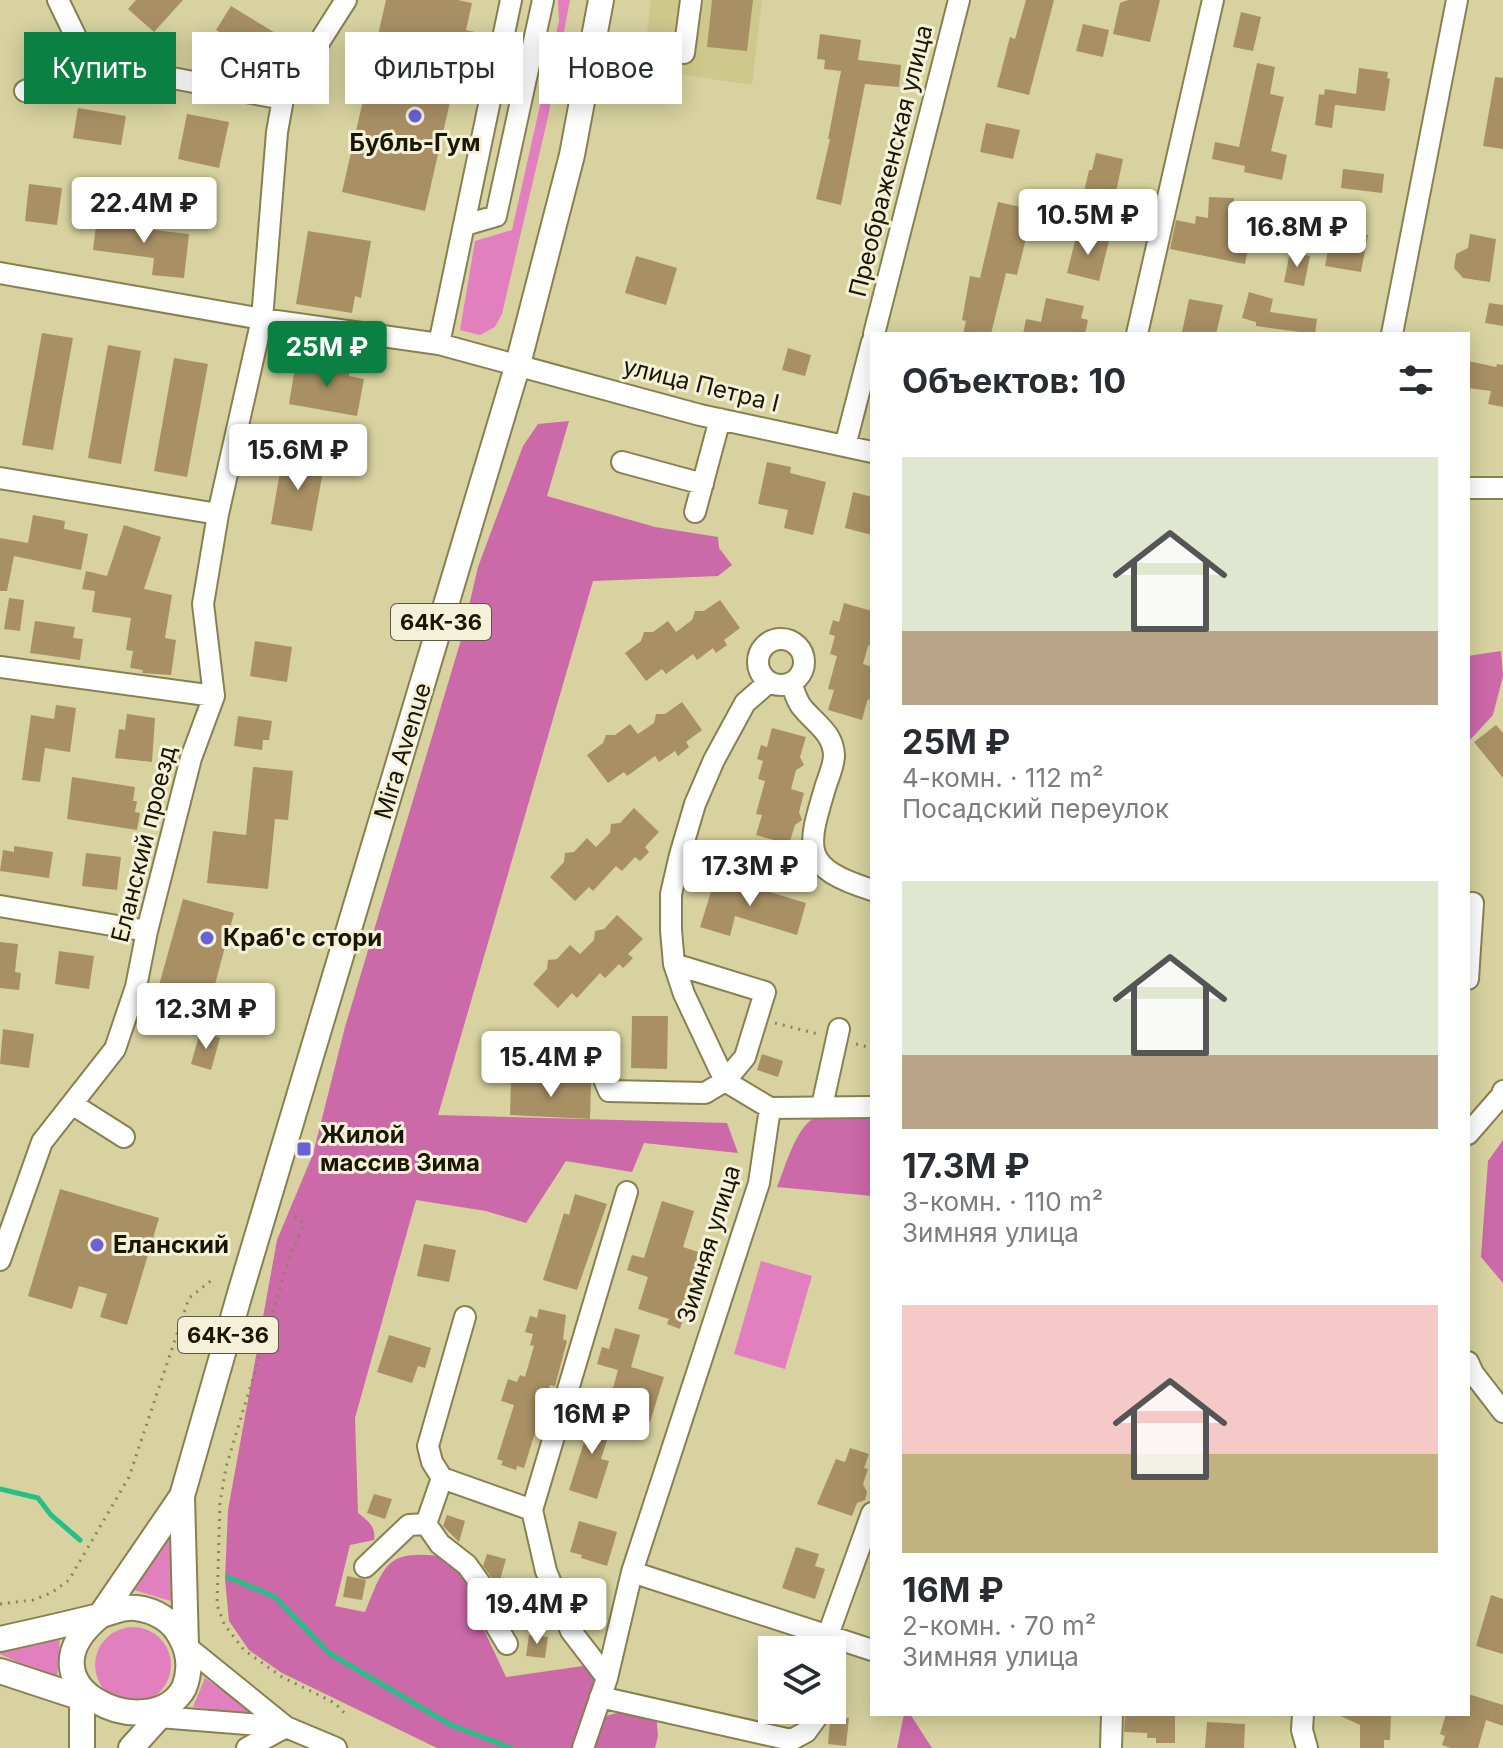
<!DOCTYPE html>
<html lang="ru">
<head>
<meta charset="utf-8">
<style>
	body { margin:0; font-family:Inter,sans-serif; background:#f7f7f7; color:#2b2b33; height:100vh; display:flex; flex-direction:column; font-size:30px; white-space:nowrap }
	* { box-sizing:border-box; margin:0 }
	p { font-size:26px; color:#7c7c81 }
	.icon { flex:none; width:44px; height:44px; fill:none; stroke:currentColor; stroke-width:2; stroke-linecap:round; stroke-linejoin:round }
	.map { position:relative; flex:1; overflow:hidden }
	.panel { position:absolute; left:870px; top:332px; width:600px; height:1384px; display:flex; flex-direction:column; background:#fff; border-radius:0px; box-shadow:0 4px 20px #0003 }
	.panel>* { flex:none }
	.top-card { position:absolute; left:24px; top:32px; width:726px; height:72px; display:flex; gap:16px }
	.tools { position:absolute; left:758px; top:1636px; display:grid; gap:16px }
	.tools a { display:grid; place-items:center; width:88px; height:88px; border-radius:0px; background:#fff; box-shadow:0 4px 20px #0003; font-size:40px }
	.price { position:absolute; translate:-50% -68px; padding:0 18px; border-radius:8px; background:#fff; color:#222; font-size:26px; line-height:52px; filter:drop-shadow(0 2px 4px #0008) }
	.price::after { content:''; position:absolute; left:50%; top:48px; width:24px; height:18px; margin-left:-12px; background:inherit; clip-path:polygon(0 0,100% 0,50% 100%) }
	.price.selected { background:#0b8043; color:#fff }
	ul { padding:0; list-style:none }
	li { display:grid; align-content:center; gap:16px; height:424px; padding:0 32px }
	li span { display:grid; place-items:center; height:248px; border-radius:0px; color:#555 }
	li>.icon { margin-inline-start:auto }
	span .icon { width:144px; height:144px; fill:#fffc; stroke-width:1 }
	li b { font-size:34px }
	h2 { display:flex; justify-content:space-between; align-items:center; height:96px; padding:0 32px; font-size:34px }
	.pill { padding:0 28px; border-radius:0px; background:#fff; box-shadow:0 4px 20px #0003; font-size:28px; line-height:72px }
	.pill.selected { background:#0b8043; color:#fff }
	.map>svg:first-child { display:block }
	.built { fill:#cfc88d }
	.green { fill:#e280bf }
	.forest { fill:#cc69a9 }
	.lines { fill:none; stroke-linecap:round; stroke-linejoin:round }
	.stream { stroke:#26bf87; stroke-width:5 }
	.building { fill:#a89064 }
	.minor-casing { stroke:#878151; stroke-width:24 }
	.major-casing { stroke:#878151; stroke-width:28 }
	.path { stroke:#89855f; stroke-width:3; stroke-dasharray:2 6; stroke-linecap:butt }
	.minor { stroke:#fff; stroke-width:20 }
	.major { stroke:#fff; stroke-width:24 }
	.poi-dot { fill:#6960da; stroke:#f4f1d8; stroke-width:3 }
	.labels { text-anchor:middle; stroke-width:6; stroke-linejoin:round; paint-order:stroke }
	.shield { fill:#f4f1d8; stroke:#5b5844; stroke-width:2 }
	.shield-label { font-size:22px; font-weight:bold; fill:#191604 }
	.poi-label { font-size:24px; font-weight:bold; fill:#191604; stroke:#f4f1d8; text-anchor:start }
	.street-label { font-size:24px; fill:#191604; stroke:#f4f1d8 }
</style>
</head>
<body>
<div class="map">
<svg width="1503" height="1748" viewBox="0 0 1503 1748">
	<rect width="100%" height="100%" fill="#d7d29f"/>
	<path class="built" d="M651,0h111l-10,85 -94,-14 -15,-4z"/>
	<path class="green" d="M558,0h12l-22,117 -46,197 -7,13 -15,8 -20,-5 15,-89 37,-11 47,-209z
		M761,1261l51,15 -27,93 -51,-15z
		M169,1539l5,63 -40,-12z
		M95 1665a38 38 0 1 1 76 0a38 38 0 1 1-76 0Z
		M60,1637l-3,43 -57,-26v-2z
		M205,1678l52,37 -64,-8z"/>
	<path class="forest" d="M569,421l-22,75 108,31 63,10 1,11 13,17 -14,11 -125,5 -155,534 289,8 11,30 -94,-10 -12,29 -66,-11 -40,62 -40,-12 -70,-11 -61,218 3,95c10,8 18,13 16,27l-24,5 -15,61 30,6c21,-52 23,-63 83,-55l31,34 -2,24 29,62 77,-11 14,14 -24,68h-136l-155,-75 -33,-23 -20,-29 -4,-42 3,-69 49,-270 36,-86 32,-127 116,-387 17,-73 45,-121 15,-22z
		M1501,651l2,25 -10,39 -25,27v-86z
		M817,1117l55,1v78l-95,-9c8,-19 20,-64 40,-70z
		M1503,1140v143l-22,-26 7,-96z
		M617,1713l39,1 2,22 -3,12h-66l17,-32z
		M904,1714h6l22,34h-35z"/>
	<g class="lines">
		<path class="stream" d="M0,1489l38,9 13,17 29,25
			M228,1577l47,20 54,56 120,71 62,24"/>
	</g>
	<path class="building" d="M136,0h47l-29,32 -26,-23z
		M386,0h72l14,3 -6,27 9,2 -8,37 -9,-2 -33,144 -83,-19z
		M712,0h41l-6,51 -40,-4z
		M1026,0h28l-25,95 -32,-8 13,-50 5,2z
		M1128,0h32l-10,42 -37,-8 7,-31z
		M231,6l46,28 -15,24 -46,-28z
		M1241,12l20,5 -8,34 -20,-4z
		M1083,24l26,6 -6,27 -27,-6z
		M820,34l41,6 -3,20 43,5 -2,22 -34,-3 -24,121 -25,-6 14,-60h-2l13,-68 -17,-2 1,-9 -8,-1z
		M1257,63l18,4 -5,27 14,3 -13,54 16,4 -5,25 -38,-8 1,-6 -33,-7 3,-17 24,5z
		M1359,68l29,4 -1,6 3,1 -5,32 -50,-6 -3,23 -17,-3 4,-31 5,1 1,-6 31,5z
		M1495,77l8,1v71l-20,-3z
		M78,108l48,8 -5,29 -48,-7z
		M187,114l42,8 -10,46 -41,-9z
		M986,123l34,7 -7,29 -33,-7z
		M1096,153l27,6 -11,52 -31,-6 8,-35h3z
		M1343,169l41,5 -2,19 -41,-5z
		M29,184l33,4 -5,37 -32,-4z
		M1209,197l25,1 -2,22 21,4 -8,40 -75,-15 6,-29 19,4 1,-8 12,2z
		M998,202l35,8 -16,65 -11,-2 -15,61h-28l3,-13 -4,-1 8,-44 10,2z
		M97,217l40,5 -1,6 53,6 -5,44 -32,-3 2,-17 -61,-8z
		M1332,229l36,6 -7,37 -36,-6z
		M308,231l63,10 -10,57 -6,-2 -3,17 -56,-9z
		M1077,233l32,8 -10,40 -32,-8z
		M1470,234l26,5 -6,43 -27,-4 -9,-10 2,-14 12,-6z
		M1290,252l20,4 -6,30 -20,-4z
		M636,256l41,12 -11,37 -41,-12z
		M1249,292l24,7 -3,13 47,7 -2,15 -59,-8v-4l-14,-4z
		M1046,298l38,8 -3,12 7,2 -3,14h-62l3,-15 15,3z
		M1189,299l34,6 -7,29 -34,-2z
		M1489,303l14,2v21l-18,-3z
		M42,333l31,5 -20,112 -31,-5z
		M108,345l33,6 -20,113 -33,-6z
		M788,348l23,7 -6,21 -23,-6z
		M174,358l34,6 -21,113 -33,-6z
		M1468,361l28,6 1,-3 6,1v42l-15,-3 3,-13 -23,-3z
		M327,362l23,4 -1,10 15,3 -7,37 -68,-12 6,-37 30,5z
		M283,454l42,7 -13,70 -41,-7z
		M767,462l24,5 -1,6 36,9 -13,53 -29,-7 4,-18 -30,-6z
		M853,492l19,5v38l-27,-7z
		M33,515l32,6 -1,8 24,5 -7,36 -67,-14 -7,35h-7v-53l28,5z
		M124,525l37,12 -17,52 28,6 -7,43 11,2 -5,35 -29,-2 1,-3 -13,-2 3,-17 -7,-1 5,-32 -39,-6 3,-21 -13,-2 4,-18 21,5z
		M9,598l15,2 -4,31 -16,-2z
		M720,600l20,28 -16,12 3,5 -11,8 -3,-5 -16,12 -4,-6 -27,20 -4,-5 -16,12 -21,-28 16,-12 3,-9h9l15,-11 8,11 16,-12 3,-9h9z
		M844,603l28,8v32l-4,3 -5,18 9,3v30l-5,4 -5,19 -34,-10 6,-20 -6,-1 9,-33 -7,-2 5,-18 -6,-2 4,-14 6,2z
		M35,621l40,6 -2,11 10,1 -3,21 -50,-7z
		M255,641l37,6 -5,35 -37,-6z
		M682,702l20,28 -16,12 3,5 -11,9 -3,-5 -16,11 -4,-6 -28,20 -3,-4 -16,11 -21,-28 16,-12 3,-8h9l15,-11 8,10 16,-11 2,-9h9z
		M56,705l20,3 -6,44 -25,-4 -5,34 -18,-2 9,-65 23,4z
		M127,714l28,4 -3,44 -37,-4 4,-29 6,1z
		M238,716l34,5 -3,19h-6l-1,10 -28,-4z
		M1496,725l7,8v45l-29,-36z
		M772,728l34,9 -6,20 4,8 -8,5 -5,19 13,4 -5,19 3,8 -7,5 -6,19 -33,-9 6,-20 -6,-1 9,-33 -7,-2 5,-18 -6,-2 4,-14 6,2z
		M253,767l40,4 -5,49 -13,-1 -7,70 -61,-6 6,-52 33,4z
		M72,777l63,10 -2,14h4l-2,11 5,1 -3,17 -70,-11z
		M634,808l25,24 -14,15 4,5 -9,9 -5,-4 -13,14 -6,-5 -23,25 -4,-4 -14,14 -25,-24 14,-15 1,-9 9,-1 13,-14 9,9 14,-14 1,-9 9,-1z
		M14,846l39,6 -4,26 -49,-7 3,-21 11,2z
		M86,853l35,4 -4,33 -35,-4z
		M716,876l90,27 -9,32 -62,-19 -5,20 -30,-9z
		M183,899l51,14 -24,90 -52,-14z
		M617,915l26,24 -15,15 5,4 -10,10 -4,-4 -14,14 -5,-5 -23,25 -5,-5 -14,15 -25,-24 14,-15 1,-9 9,-1 13,-14 10,9 14,-14 1,-9 9,-2z
		M0,942l18,2 -3,28 6,1 -2,17 -19,-2z
		M59,951l35,5 -5,33 -34,-5z
		M632,1016h36l-1,53 -36,-1z
		M3,1029l31,5 -5,34 -29,-4z
		M200,1032l20,6 -9,32 -20,-6z
		M762,1054l21,7 -5,16 -21,-7z
		M511,1079l80,3 -1,37 -80,-4z
		M60,1189l99,29 -32,107 -27,-8 7,-23 -28,-8 -7,23 -44,-13z
		M575,1194l32,10 -30,86 -34,-10 21,-67 5,2z
		M662,1201l32,10 -11,36 31,10 -7,20 -10,-3 -17,55 -13,-5 2,-5 -31,-10 10,-32 -21,-7 5,-15 12,3z
		M424,1244l32,6 -7,32 -32,-6z
		M539,1309l27,6 -3,24 4,2 -12,45 -5,-1 -26,83 -7,-2 -1,4 -15,-5 2,-4 -6,-2 17,-54 -13,-4 7,-22 9,3 3,-7 5,2 9,-31 -4,-1 3,-11 -8,-2 5,-16 7,2z
		M615,1328l25,7 -9,32 33,10 -14,45 -40,-12 7,-21 -4,-1 5,-18 -21,-6 5,-17 7,2z
		M389,1335l42,13 -6,20 -7,-2 -6,17 -35,-11z
		M588,1410l26,9 -13,40 8,2 -12,38 -28,-9 16,-51 -5,-2z
		M850,1448l19,6 -5,14 4,1 -5,15 4,8 -2,8 -8,3 -5,13 -35,-12 19,-45 9,3z
		M374,1494l18,5 -7,20 -18,-6z
		M447,1515l18,6 -6,21 -16,-16z
		M579,1521l38,11 -10,34 -26,-8 1,-3 -12,-3z
		M796,1547l23,7 -4,12 10,3 -10,30 -33,-11z
		M487,1554l19,5 -6,21 -8,-2 -9,-12z
		M347,1576l19,4 -4,20 -19,-3z
		M1491,1595l12,4v55l-27,-8z
		M529,1635l19,2 -3,21 -19,-2z
		M1468,1694l35,11v21l-17,-6 -8,28h-27l-9,-3 3,-9 -5,-2 6,-20h22z
		M1125,1714h50v29h-19v-5h-9v-5l-23,-1z
		M1336,1714h55l-1,26h-6v8h-24v-23z
		M833,1716l16,2 -3,28 -18,-2 2,-23z
		M1207,1722l38,2 -1,24h-39z"/>
	<g class="lines">
		<g class="minor-casing">
			<path id="minor" d="M58,0l30,62 195,37
				M684,53l7,-53
				M25,91l63,-29
				M465,225l31,-9 47,-216
				M0,273l262,46 177,25 261,71 172,37
				M874,334l85,-334
				M1137,334l76,-334
				M1392,334l65,-334
				M439,344l72,-344
				M845,446l27,-104
				M622,462l81,22
				M0,478l218,36
				M1468,488h35
				M695,512l25,-93
				M758 662a23 23 0 1 1 46 0a23 23 0 1 1-46 0Z
				M0,667l214,29 -11,-92 15,-90 44,-195 15,-187 6,-33 63,-99
				M791,683c3,7 5,16 10,23 13,17 32,26 33,49 0,10 -5,21 -8,30 -20,66 -25,82 46,105
				M1468,903h5l-5,76
				M0,906l147,25
				M496,1047l51,2 1,12 49,2 12,28 96,2 20,-12 20,-24 20,-65 -91,-28
				M72,1104l52,33
				M822,1106l17,-77
				M770,1108l102,-1
				M1468,1134l34,-39 1,-4
				M0,1260l42,-118 73,-93 21,-62 11,-56 44,-173 23,-62
				M465,1317l-37,129 4,16 10,16 90,32
				M1468,1362l5,11 30,39
				M426,1524l14,20 27,21 15,21 4,23 21,35
				M426,1524l16,-46
				M365,1567l44,-42 17,-1
				M632,1572l240,78
				M828,1635l44,-122
				M186,1646l100,81 50,21
				M607,1678l-36,-47 -25,-60 -14,-61 95,-318
				M600,1697l191,43 15,-8 16,-22
				M1303,1714l-1,16 5,18
				M159,1717l127,10
				M247,1748l39,-21
				M583,1748l24,-70 25,-106 127,-389 11,-75 -45,-27 -41,-87 -10,-30 -3,-34v-36l9,-39 15,-51 19,-44 31,-57 24,-21
				M1111,1748l1,-34"/>
		</g>
		<g class="major-casing">
			<path id="major" d="M0,1639c32,-7 63,-14 95,-22 14,-3 26,-11 41,-9 18,2 36,12 44,28 10,17 11,34 4,52 -33,60 -171,-1 -84,-72l82,-120
				M186,1646l-4,-150 59,-206 277,-926 54,-209 29,-155
				M0,1671l82,27
				M82,1748v-50
				M131,1748l28,-31"/>
		</g>
		<path class="path" d="M775,1023l43,11
			M856,1044l16,4
			M295,1216l9,8 -14,32 -64,211 -6,36 -3,102 7,19 20,26 38,27 53,26 11,12
			M0,1604l33,-4 18,-7 18,-13 60,-103 60,-179 23,-18"/>
		<use href="#minor" class="minor"/>
		<use href="#major" class="major"/>
	</g>
	<g class="poi-dot">
		<circle cx="415" cy="116" r="8"/>
		<circle cx="207" cy="938" r="8"/>
		<rect x="296" y="1141" width="16" height="16" rx="4"/>
		<circle cx="97" cy="1245" r="8"/>
	</g>
	<g class="labels">
		<g class="shield">
			<rect x="391" y="604" width="100" height="36" rx="6"/>
			<rect x="178" y="1317" width="100" height="36" rx="6"/>
		</g>
		<g class="shield-label">
			<text x="441" y="630">64К-36</text>
			<text x="228" y="1343">64К-36</text>
		</g>
		<g class="poi-label">
			<text x="415" y="151" text-anchor="middle">Бубль-Гум</text>
			<text x="223" y="946">Краб'с стори</text>
			<text x="320" y="1143">Жилой<tspan x="320" dy="28">массив Зима</tspan></text>
			<text x="113" y="1253">Еланский</text>
		</g>
		<g class="street-label">
			<text transform="translate(891 161) rotate(-76)" y="8">Преображенская улица</text>
			<text transform="translate(701 385) rotate(14)" y="8">улица Петра I</text>
			<text transform="translate(403 751) rotate(-73)" y="8">Mira Avenue</text>
			<text transform="translate(144 844) rotate(-76)" y="8">Еланский проезд</text>
			<text transform="translate(709 1244) rotate(-73)" y="8">Зимняя улица</text>
		</g>
	</g>
</svg>
<div class="tools">
<a><svg class="icon" aria-label="layers" viewBox="0 0 24 24"><path d="M12 4l9 5-9 5-9-5zM3 14l9 5 9-5"/></svg></a>
</div>
<b class="price" style="left:144px;top:245px">22.4M ₽</b>
<b class="price" style="left:1088px;top:257px">10.5M ₽</b>
<b class="price" style="left:1297px;top:269px">16.8M ₽</b>
<b class="price selected" style="left:327px;top:389px">25M ₽</b>
<b class="price" style="left:298px;top:492px">15.6M ₽</b>
<b class="price" style="left:750px;top:908px">17.3M ₽</b>
<b class="price" style="left:206px;top:1051px">12.3M ₽</b>
<b class="price" style="left:551px;top:1099px">15.4M ₽</b>
<b class="price" style="left:592px;top:1456px">16M ₽</b>
<b class="price" style="left:537px;top:1646px">19.4M ₽</b>
<div class="top-card">
<a class="pill selected">Купить</a>
<a class="pill">Снять</a>
<a class="pill">Фильтры</a>
<a class="pill">Новое</a>
</div>
<section class="panel">
<h2>Объектов: 10<svg class="icon" aria-label="filters" viewBox="0 0 24 24"><path d="M4 7h16M4 17h16"/><circle cx="9" cy="7" r="2"/><circle cx="15" cy="17" r="2"/></svg></h2>
<ul>
<li><span style="background:linear-gradient(#dfe7d0 70%,#b9a48a 0)"><svg class="icon" aria-label="home" viewBox="0 0 24 24"><path d="M3 11l9-7 9 7M6 9v11h12V9"/></svg></span><div><b>25M ₽</b><p>4-комн. · 112 m²</p><p>Посадский переулок</p></div></li>
<li><span style="background:linear-gradient(#dfe7d0 70%,#b9a48a 0)"><svg class="icon" aria-label="home" viewBox="0 0 24 24"><path d="M3 11l9-7 9 7M6 9v11h12V9"/></svg></span><div><b>17.3M ₽</b><p>3-комн. · 110 m²</p><p>Зимняя улица</p></div></li>
<li><span style="background:linear-gradient(#f6c9c9 60%,#c2b280 0)"><svg class="icon" aria-label="home" viewBox="0 0 24 24"><path d="M3 11l9-7 9 7M6 9v11h12V9"/></svg></span><div><b>16M ₽</b><p>2-комн. · 70 m²</p><p>Зимняя улица</p></div></li>
</ul>
</section>
</div>
</body>
</html>
